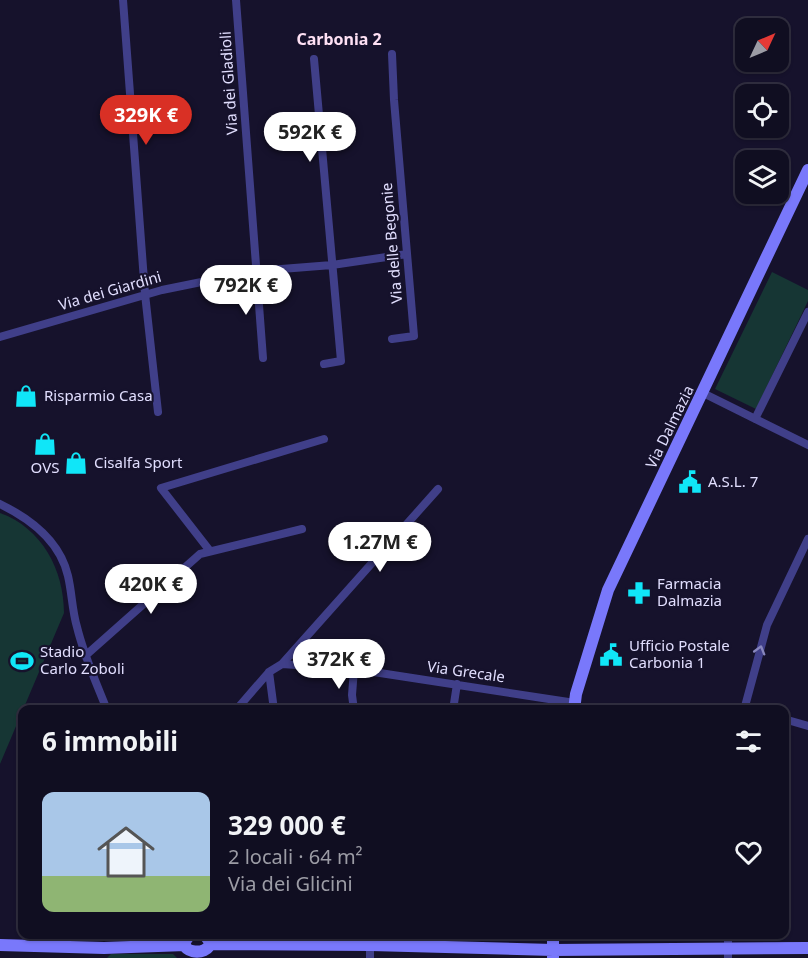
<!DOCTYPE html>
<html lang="it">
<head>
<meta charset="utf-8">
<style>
	body { margin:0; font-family:"Noto Sans",sans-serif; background:#1e1c2e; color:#f1f3f6; height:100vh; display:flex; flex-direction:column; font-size:22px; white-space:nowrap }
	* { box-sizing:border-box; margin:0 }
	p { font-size:20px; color:#9c9ca5 }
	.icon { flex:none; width:33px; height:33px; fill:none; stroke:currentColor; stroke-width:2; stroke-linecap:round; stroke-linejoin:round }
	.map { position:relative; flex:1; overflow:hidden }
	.panel { position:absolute; left:18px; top:705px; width:771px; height:234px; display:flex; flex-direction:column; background:#100e21; border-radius:12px; box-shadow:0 2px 4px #0004,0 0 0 2px #302e3f }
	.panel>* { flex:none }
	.needle { width:39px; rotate:46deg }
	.buttons { position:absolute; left:735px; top:18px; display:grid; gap:12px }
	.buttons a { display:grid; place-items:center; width:54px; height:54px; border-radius:12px; background:#100e21; box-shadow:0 2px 4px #0004,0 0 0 2px #302e3f; font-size:30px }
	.price { position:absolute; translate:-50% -51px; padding:0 14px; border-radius:21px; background:#fff; color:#222; font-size:20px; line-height:39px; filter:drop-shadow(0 2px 3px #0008) }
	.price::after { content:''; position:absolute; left:50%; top:36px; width:18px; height:14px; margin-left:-9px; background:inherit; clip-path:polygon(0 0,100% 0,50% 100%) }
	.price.current { background:#d93025; color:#fff }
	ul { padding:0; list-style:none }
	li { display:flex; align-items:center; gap:18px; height:150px; padding:0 24px }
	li+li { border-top:2px solid #302e3f }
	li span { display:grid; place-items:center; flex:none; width:168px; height:120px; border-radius:12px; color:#555 }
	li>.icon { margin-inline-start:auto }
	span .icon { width:72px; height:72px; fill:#fffc; stroke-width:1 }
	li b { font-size:26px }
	h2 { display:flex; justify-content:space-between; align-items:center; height:72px; padding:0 24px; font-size:26px }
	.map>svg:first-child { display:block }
	.green { fill:#163634 }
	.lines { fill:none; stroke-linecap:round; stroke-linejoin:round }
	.street { stroke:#403f89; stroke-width:8 }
	.secondary { stroke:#7978fb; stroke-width:12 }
	.oneway { stroke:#8887be }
	.labels { text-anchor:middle; stroke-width:4.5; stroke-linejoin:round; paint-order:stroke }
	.street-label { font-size:15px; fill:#e1defe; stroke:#16122c }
	.poi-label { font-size:15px; fill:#e1defe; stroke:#16122c; text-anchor:start }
	.neighbourhood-label { font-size:16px; font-weight:bold; fill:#fee0f4; stroke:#16122c }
</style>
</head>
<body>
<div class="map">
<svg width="808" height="958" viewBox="0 0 808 958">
	<rect width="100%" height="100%" fill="#16122c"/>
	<path class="green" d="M772,272l36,18v11l-52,108 -41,-20z
		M0,513c42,15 64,57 64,100l-64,151z
		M111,954h62l4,4h-70z"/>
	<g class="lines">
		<path class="street" d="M123,0l22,294 13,118
			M236,0l27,358
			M314,59l27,302 -17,3
			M0,337l162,-47 94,-19 76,-6 75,-11
			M392,339l22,-3 -20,-236 -2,-46
			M703,393l105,52
			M755,419l53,-107
			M0,504c31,15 60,37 68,72 4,17 4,34 9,51 7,29 19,55 30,83
			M210,551l-49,-63 163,-49
			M85,656l115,-102 102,-25
			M282,664l72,5 221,34
			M269,672l5,38
			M236,710l33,-38 13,-8 156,-175
			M354,710l-2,-15 2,-26
			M453,710l4,-26
			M744,710l23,-85 41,-86
			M784,719l24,7
			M370,934v24
			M728,958v-24"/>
		<path class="secondary" d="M574,710l2,-16 32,-104 200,-420
			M191,934c-21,19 19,24 19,8l-6,-8
			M210,944l161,1 182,5 255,-2
			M0,945l104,3 81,-3
			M553,957v-23"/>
	</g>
	<defs><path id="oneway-chevron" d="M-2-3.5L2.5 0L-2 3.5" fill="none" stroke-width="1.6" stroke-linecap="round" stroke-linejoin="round" transform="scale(1.5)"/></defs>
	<use class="oneway" href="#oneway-chevron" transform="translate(760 650) rotate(-74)"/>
	<defs>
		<g id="shop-bare" transform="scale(1.8)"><path d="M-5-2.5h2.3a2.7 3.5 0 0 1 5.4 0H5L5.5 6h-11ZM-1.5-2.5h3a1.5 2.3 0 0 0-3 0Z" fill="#10e6f8" stroke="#16122c" stroke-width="2.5" paint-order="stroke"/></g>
		<g id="civic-bare" transform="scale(1.8)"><path d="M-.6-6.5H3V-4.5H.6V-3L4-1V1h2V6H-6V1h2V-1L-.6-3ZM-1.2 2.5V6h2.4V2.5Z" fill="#10e6f8" stroke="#16122c" stroke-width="2.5" paint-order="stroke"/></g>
		<g id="pharmacy-bare" transform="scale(1.8)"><path d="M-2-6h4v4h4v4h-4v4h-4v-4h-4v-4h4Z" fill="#10e6f8" stroke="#16122c" stroke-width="2.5" paint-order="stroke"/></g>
		<g id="stadium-bare" transform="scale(1.8)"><path d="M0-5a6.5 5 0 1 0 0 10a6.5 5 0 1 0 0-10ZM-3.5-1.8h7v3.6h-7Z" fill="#10e6f8" stroke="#16122c" stroke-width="2.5" paint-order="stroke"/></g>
	</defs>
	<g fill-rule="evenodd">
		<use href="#shop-bare" x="26" y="396"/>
		<use href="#shop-bare" x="45" y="444"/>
		<use href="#shop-bare" x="76" y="463"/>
		<use href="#civic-bare" x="690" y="482"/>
		<use href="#pharmacy-bare" x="639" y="593"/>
		<use href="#civic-bare" x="611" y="655"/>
		<use href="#stadium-bare" x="22" y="661"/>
	</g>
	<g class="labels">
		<g class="street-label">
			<text transform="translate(229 83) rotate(-94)" y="5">Via dei Gladioli</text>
			<text transform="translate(392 243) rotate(-95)" y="5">Via delle Begonie</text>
			<text transform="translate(110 291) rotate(-16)" y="5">Via dei Giardini</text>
			<text transform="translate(670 427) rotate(-64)" y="5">Via Dalmazia</text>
			<text transform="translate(466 672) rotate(8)" y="5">Via Grecale</text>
		</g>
		<g class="poi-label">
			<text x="44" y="401">Risparmio Casa</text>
			<text x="94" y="468">Cisalfa Sport</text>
			<text x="45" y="473" text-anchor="middle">OVS</text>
			<text x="708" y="487">A.S.L. 7</text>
			<text x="657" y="589">Farmacia<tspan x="657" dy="17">Dalmazia</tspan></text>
			<text x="629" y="651">Ufficio Postale<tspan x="629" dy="17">Carbonia 1</tspan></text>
			<text x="40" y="657">Stadio<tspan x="40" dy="17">Carlo Zoboli</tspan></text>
		</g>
		<g class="neighbourhood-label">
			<text x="339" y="45">Carbonia 2</text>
		</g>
	</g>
</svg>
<div class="buttons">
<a><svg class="needle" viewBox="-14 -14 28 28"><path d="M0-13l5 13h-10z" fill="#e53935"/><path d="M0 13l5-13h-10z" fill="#9c9ca5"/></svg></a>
<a><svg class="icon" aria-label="locate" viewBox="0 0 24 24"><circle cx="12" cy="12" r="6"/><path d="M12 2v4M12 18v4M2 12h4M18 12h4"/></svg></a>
<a><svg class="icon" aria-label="layers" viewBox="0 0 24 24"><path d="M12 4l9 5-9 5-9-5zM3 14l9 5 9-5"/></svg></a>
</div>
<b class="price current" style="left:146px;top:146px">329K €</b>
<b class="price" style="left:310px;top:163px">592K €</b>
<b class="price" style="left:246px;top:316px">792K €</b>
<b class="price" style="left:380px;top:573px">1.27M €</b>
<b class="price" style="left:151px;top:615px">420K €</b>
<b class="price" style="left:339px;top:690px">372K €</b>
<section class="panel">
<h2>6 immobili<svg class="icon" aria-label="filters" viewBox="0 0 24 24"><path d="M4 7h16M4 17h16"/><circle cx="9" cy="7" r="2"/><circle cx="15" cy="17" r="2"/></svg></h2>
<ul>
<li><span style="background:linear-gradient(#a9c7e8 70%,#8fb573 0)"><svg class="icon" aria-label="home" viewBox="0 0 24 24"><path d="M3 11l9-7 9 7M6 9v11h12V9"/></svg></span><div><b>329 000 €</b><p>2 locali · 64 m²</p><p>Via dei Glicini</p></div><svg class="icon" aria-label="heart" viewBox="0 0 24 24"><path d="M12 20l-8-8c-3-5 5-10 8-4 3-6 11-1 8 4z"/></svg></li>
</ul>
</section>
</div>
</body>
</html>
